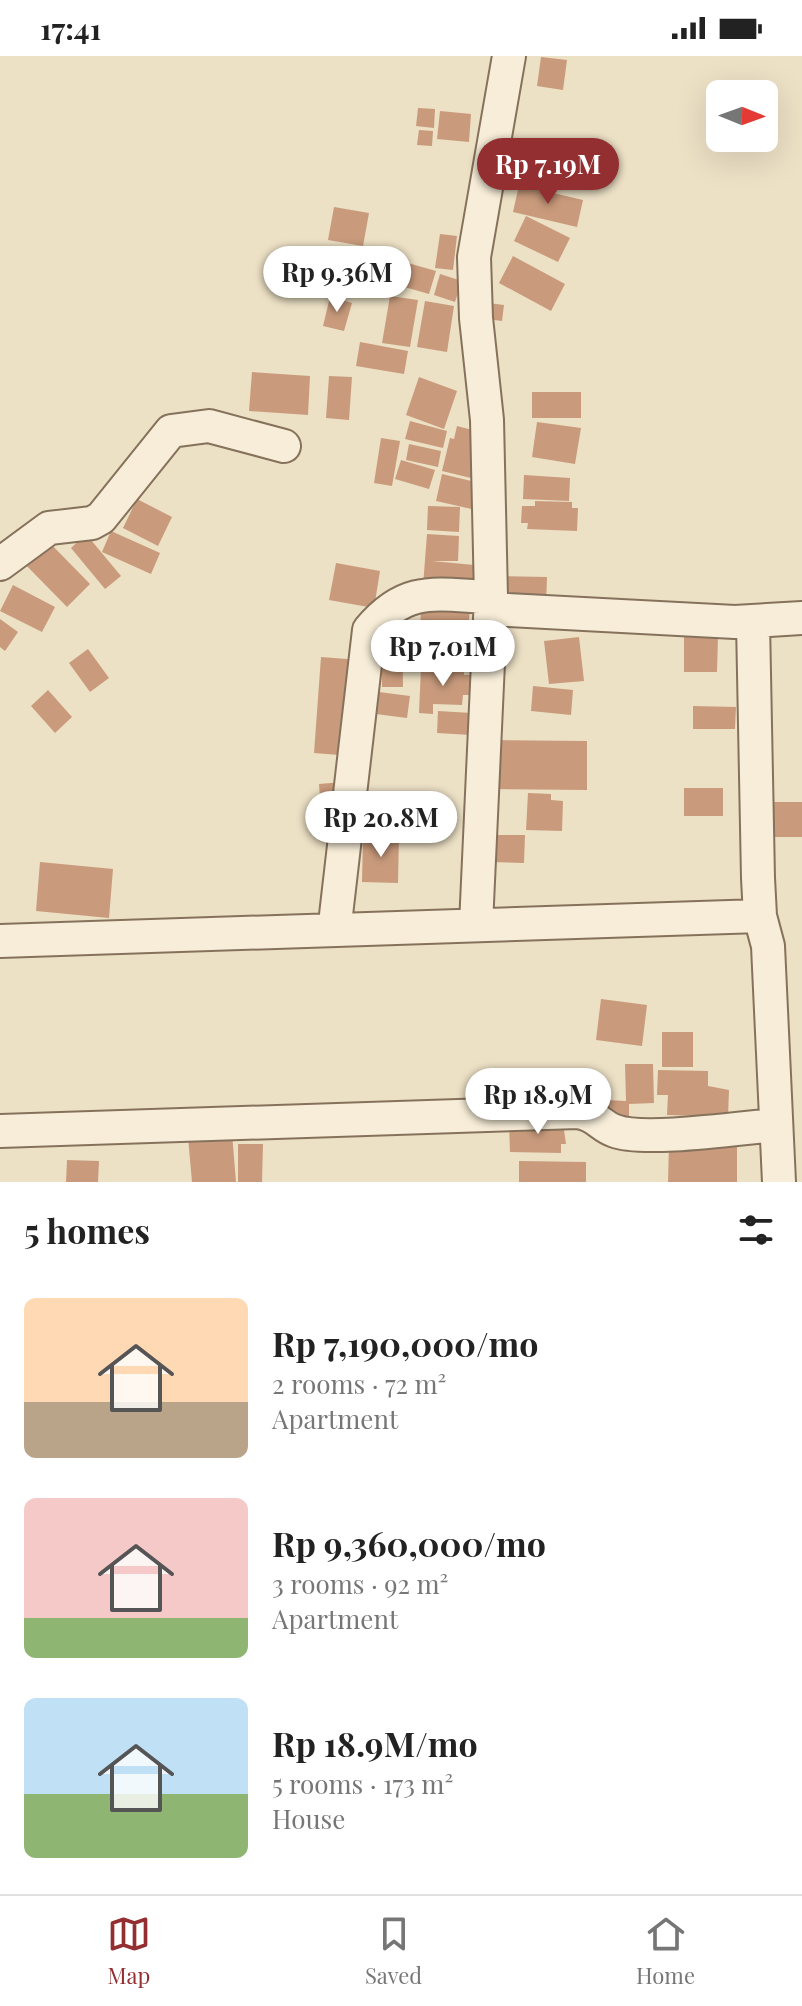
<!DOCTYPE html>
<html lang="en">
<head>
<meta charset="utf-8">
<style>
	body { margin:0; font-family:"Playfair Display",serif; background:#f6f6f6; color:#222; height:100vh; display:flex; flex-direction:column; font-size:30px; white-space:nowrap }
	* { box-sizing:border-box; margin:0 }
	p { font-size:26px; color:#767676 }
	.icon { flex:none; width:44px; height:44px; fill:none; stroke:currentColor; stroke-width:2; stroke-linecap:round; stroke-linejoin:round }
	.map { position:relative; height:1126px; overflow:hidden }
	.details { display:flex; flex-direction:column; background:#fff; flex:1 }
	.details>* { flex:none }
	.needle { width:52px; rotate:91deg }
	.fabs { position:absolute; left:706px; top:24px; display:grid; gap:16px }
	.fabs a { display:grid; place-items:center; width:72px; height:72px; border-radius:12px; background:#fff; box-shadow:0 8px 32px #0002; font-size:40px }
	.price { position:absolute; translate:-50% -68px; padding:0 18px; border-radius:28px; background:#fff; color:#222; font-size:26px; line-height:52px; filter:drop-shadow(0 2px 4px #0008) }
	.price::after { content:''; position:absolute; left:50%; top:48px; width:24px; height:18px; margin-left:-12px; background:inherit; clip-path:polygon(0 0,100% 0,50% 100%) }
	.price.current { background:#932e31; color:#fff }
	ul { padding:0; list-style:none }
	li { display:flex; align-items:center; gap:24px; height:200px; padding:0 24px }
	li span { display:grid; place-items:center; flex:none; width:224px; height:160px; border-radius:12px; color:#555 }
	li>.icon { margin-inline-start:auto }
	span .icon { width:96px; height:96px; fill:#fffc; stroke-width:1 }
	li b { font-size:34px }
	h2 { display:flex; justify-content:space-between; align-items:center; height:96px; padding:0 24px; font-size:34px }
	.status { display:flex; justify-content:space-between; align-items:center; height:56px; padding:0 40px; background:#fff; direction:ltr }
	.status svg { height:22px; fill:currentColor }
	.tabs { display:flex; justify-content:space-around; align-items:center; height:112px; border-top:2px solid #e0e0e0; background:#fff; font-size:22px; color:#767676 }
	.tabs a { display:grid; justify-items:center; gap:4px }
	.tabs .current { color:#932e31 }
	.map>svg:first-child { display:block }
	.building { fill:#c99b7c }
	.lines { fill:none; stroke-linecap:round; stroke-linejoin:round }
	.minor-casing { stroke:#86725c; stroke-width:36 }
	.minor { stroke:#f7edd8; stroke-width:32 }
</style>
</head>
<body>
<div class="status"><b>17:41</b><svg viewBox="0 0 49 12"><path d="M0 12V9h3v3zM5 12V6h3v6zM10 12V3h3v9zM15 12V0h3v12zM26 1h20v11H26zM47 4h2v5h-2z"/></svg></div>
<div class="map">
<svg width="802" height="1126" viewBox="0 0 802 1126">
	<rect width="100%" height="100%" fill="#ece0c5"/>
	<path class="building" d="M541,1l26,3 -4,30 -26,-4z
		M418,52l17,1 -1,19 -18,-2z
		M440,55l31,3 -2,28 -32,-3z
		M419,74l14,1 -1,15 -15,-1z
		M519,129l64,15 -6,27 -64,-15z
		M334,151l35,6 -6,33 -35,-6z
		M526,160l44,22 -12,24 -44,-21z
		M440,178l17,2 -4,34 -18,-2z
		M513,200l52,28 -14,27 -52,-28z
		M408,207l28,8 -7,23 -28,-8z
		M440,218l22,7 -7,21 -21,-7z
		M390,240l28,4 -8,47 -28,-4z
		M330,241l22,6 -8,28 -21,-5z
		M425,245l29,5 -7,46 -30,-5z
		M480,246l24,3 -2,16 -24,-3z
		M360,286l48,9 -4,23 -48,-8z
		M252,316l58,4 -2,39 -59,-4z
		M329,320l23,1 -3,43 -23,-2z
		M419,321l38,14 -13,38 -38,-14z
		M532,336h49v26h-49z
		M410,365l37,10 -4,17 -38,-9z
		M537,366l44,6 -6,36 -43,-7z
		M457,370l27,7 -5,47 -37,-9 8,-33 4,1z
		M381,382l19,3 -8,45 -18,-3z
		M409,388l32,7 -3,16 -32,-7z
		M401,404l34,10 -6,19 -34,-10z
		M442,418l46,11 -3,27 -49,-11z
		M524,419l46,3 -1,23 -46,-2z
		M137,443l35,18 -14,29 -35,-18z
		M535,445l37,1v6h6l-1,23 -50,-2 1,-6h-7l1,-17h13z
		M428,450l32,1 -1,25 -32,-2z
		M111,475l49,22 -9,21 -49,-22z
		M86,478l35,42 -16,13 -34,-41z
		M427,478l32,2 -1,25h-26l42,4 -2,25 -49,-4z
		M44,481l46,47 -23,23 -46,-47z
		M336,507l44,8 -6,37 -45,-8z
		M502,520l45,1 -1,29 -45,-2z
		M13,529l42,22 -13,25 -42,-21z
		M421,549l49,2 -1,13h10l-1,20 -58,-3z
		M0,563l18,13 -13,19 -5,-4z
		M402,567l1,64h-21l-2,-63z
		M684,579l34,1 -1,36h-33z
		M579,581l5,44 -35,3 -5,-43z
		M88,593l21,29 -19,14 -21,-29z
		M321,601l39,3 -8,96 -38,-3z
		M421,611l43,2v6h8l-1,20h-8l-1,10 -29,-1v10l-14,-1z
		M533,630l40,4 -2,25 -40,-4z
		M48,634l24,27 -17,16 -24,-27z
		M371,635l39,5 -3,22 -39,-5z
		M693,650l43,1 -1,22h-42z
		M438,655l34,2 -1,22 -34,-2z
		M491,684l96,1v49l-96,-1z
		M343,726l3,28 -25,2 -2,-28z
		M684,732h39v28h-39z
		M528,737l23,1v6l12,1 -1,30 -36,-1z
		M771,746h31v35h-31z
		M363,779h36l-1,48 -36,-1z
		M488,779h37l-1,28 -36,-1z
		M40,806l73,7 -4,49 -73,-7z
		M601,943l46,6 -5,41 -46,-6z
		M662,976h31v35h-31z
		M625,1008h28l1,39 -25,1v18l-24,-1 1,-21 20,1z
		M658,1014l50,1v15l21,4 -1,27 -61,-2 1,-20h-11z
		M556,1017l2,31 -56,4 -2,-31z
		M562,1060l4,28h-5v9l-51,-1 -1,-28z
		M232,1077l4,49h-44l-4,-45z
		M669,1087l68,1v38h-69z
		M238,1088h25l-1,38h-24z
		M67,1104l32,1 -1,21h-32z
		M519,1105l67,1v20h-67z"/>
	<g class="lines">
		<g class="minor-casing">
			<path id="minor" d="M0,508l49,-36 43,-5 9,-5 70,-87 38,-5 75,20
				M491,553l244,13 67,-4
				M753,566l5,256 2,38 8,30 11,236
				M476,869l15,-328 -4,-177 -11,-102 -2,-61 35,-201
				M336,874v-15l33,-285c38,-46 69,-35 122,-33
				M0,885l760,-25
				M0,1075l577,-19c20,3 23,14 38,19 29,11 125,-3 160,-6"/>
		</g>
		<use href="#minor" class="minor"/>
	</g>
</svg>
<div class="fabs">
<a><svg class="needle" viewBox="-14 -14 28 28"><path d="M0-13l5 13h-10z" fill="#e53935"/><path d="M0 13l5-13h-10z" fill="#767676"/></svg></a>
</div>
<b class="price current" style="left:548px;top:150px">Rp 7.19M</b>
<b class="price" style="left:337px;top:258px">Rp 9.36M</b>
<b class="price" style="left:443px;top:632px">Rp 7.01M</b>
<b class="price" style="left:381px;top:803px">Rp 20.8M</b>
<b class="price" style="left:538px;top:1080px">Rp 18.9M</b>
</div>
<section class="details">
<h2>5 homes<svg class="icon" aria-label="filters" viewBox="0 0 24 24"><path d="M4 7h16M4 17h16"/><circle cx="9" cy="7" r="2"/><circle cx="15" cy="17" r="2"/></svg></h2>
<ul>
<li><span style="background:linear-gradient(#ffd9b3 65%,#b9a48a 0)"><svg class="icon" aria-label="home" viewBox="0 0 24 24"><path d="M3 11l9-7 9 7M6 9v11h12V9"/></svg></span><div><b>Rp 7,190,000/mo</b><p>2 rooms · 72 m²</p><p>Apartment</p></div></li>
<li><span style="background:linear-gradient(#f6c9c9 75%,#8fb573 0)"><svg class="icon" aria-label="home" viewBox="0 0 24 24"><path d="M3 11l9-7 9 7M6 9v11h12V9"/></svg></span><div><b>Rp 9,360,000/mo</b><p>3 rooms · 92 m²</p><p>Apartment</p></div></li>
<li><span style="background:linear-gradient(#bfe0f5 60%,#8fb573 0)"><svg class="icon" aria-label="home" viewBox="0 0 24 24"><path d="M3 11l9-7 9 7M6 9v11h12V9"/></svg></span><div><b>Rp 18.9M/mo</b><p>5 rooms · 173 m²</p><p>House</p></div></li>
</ul>
</section>
<nav class="tabs">
<a class="current"><svg class="icon" aria-label="map" viewBox="0 0 24 24"><path d="M3 6l6-2 6 2 6-2v14l-6 2-6-2-6 2zM9 4v14M15 6v14"/></svg>Map</a>
<a><svg class="icon" aria-label="saved" viewBox="0 0 24 24"><path d="M7 4h10v16l-5-4-5 4z"/></svg>Saved</a>
<a><svg class="icon" aria-label="home" viewBox="0 0 24 24"><path d="M3 11l9-7 9 7M6 9v11h12V9"/></svg>Home</a>
</nav>
</body>
</html>
